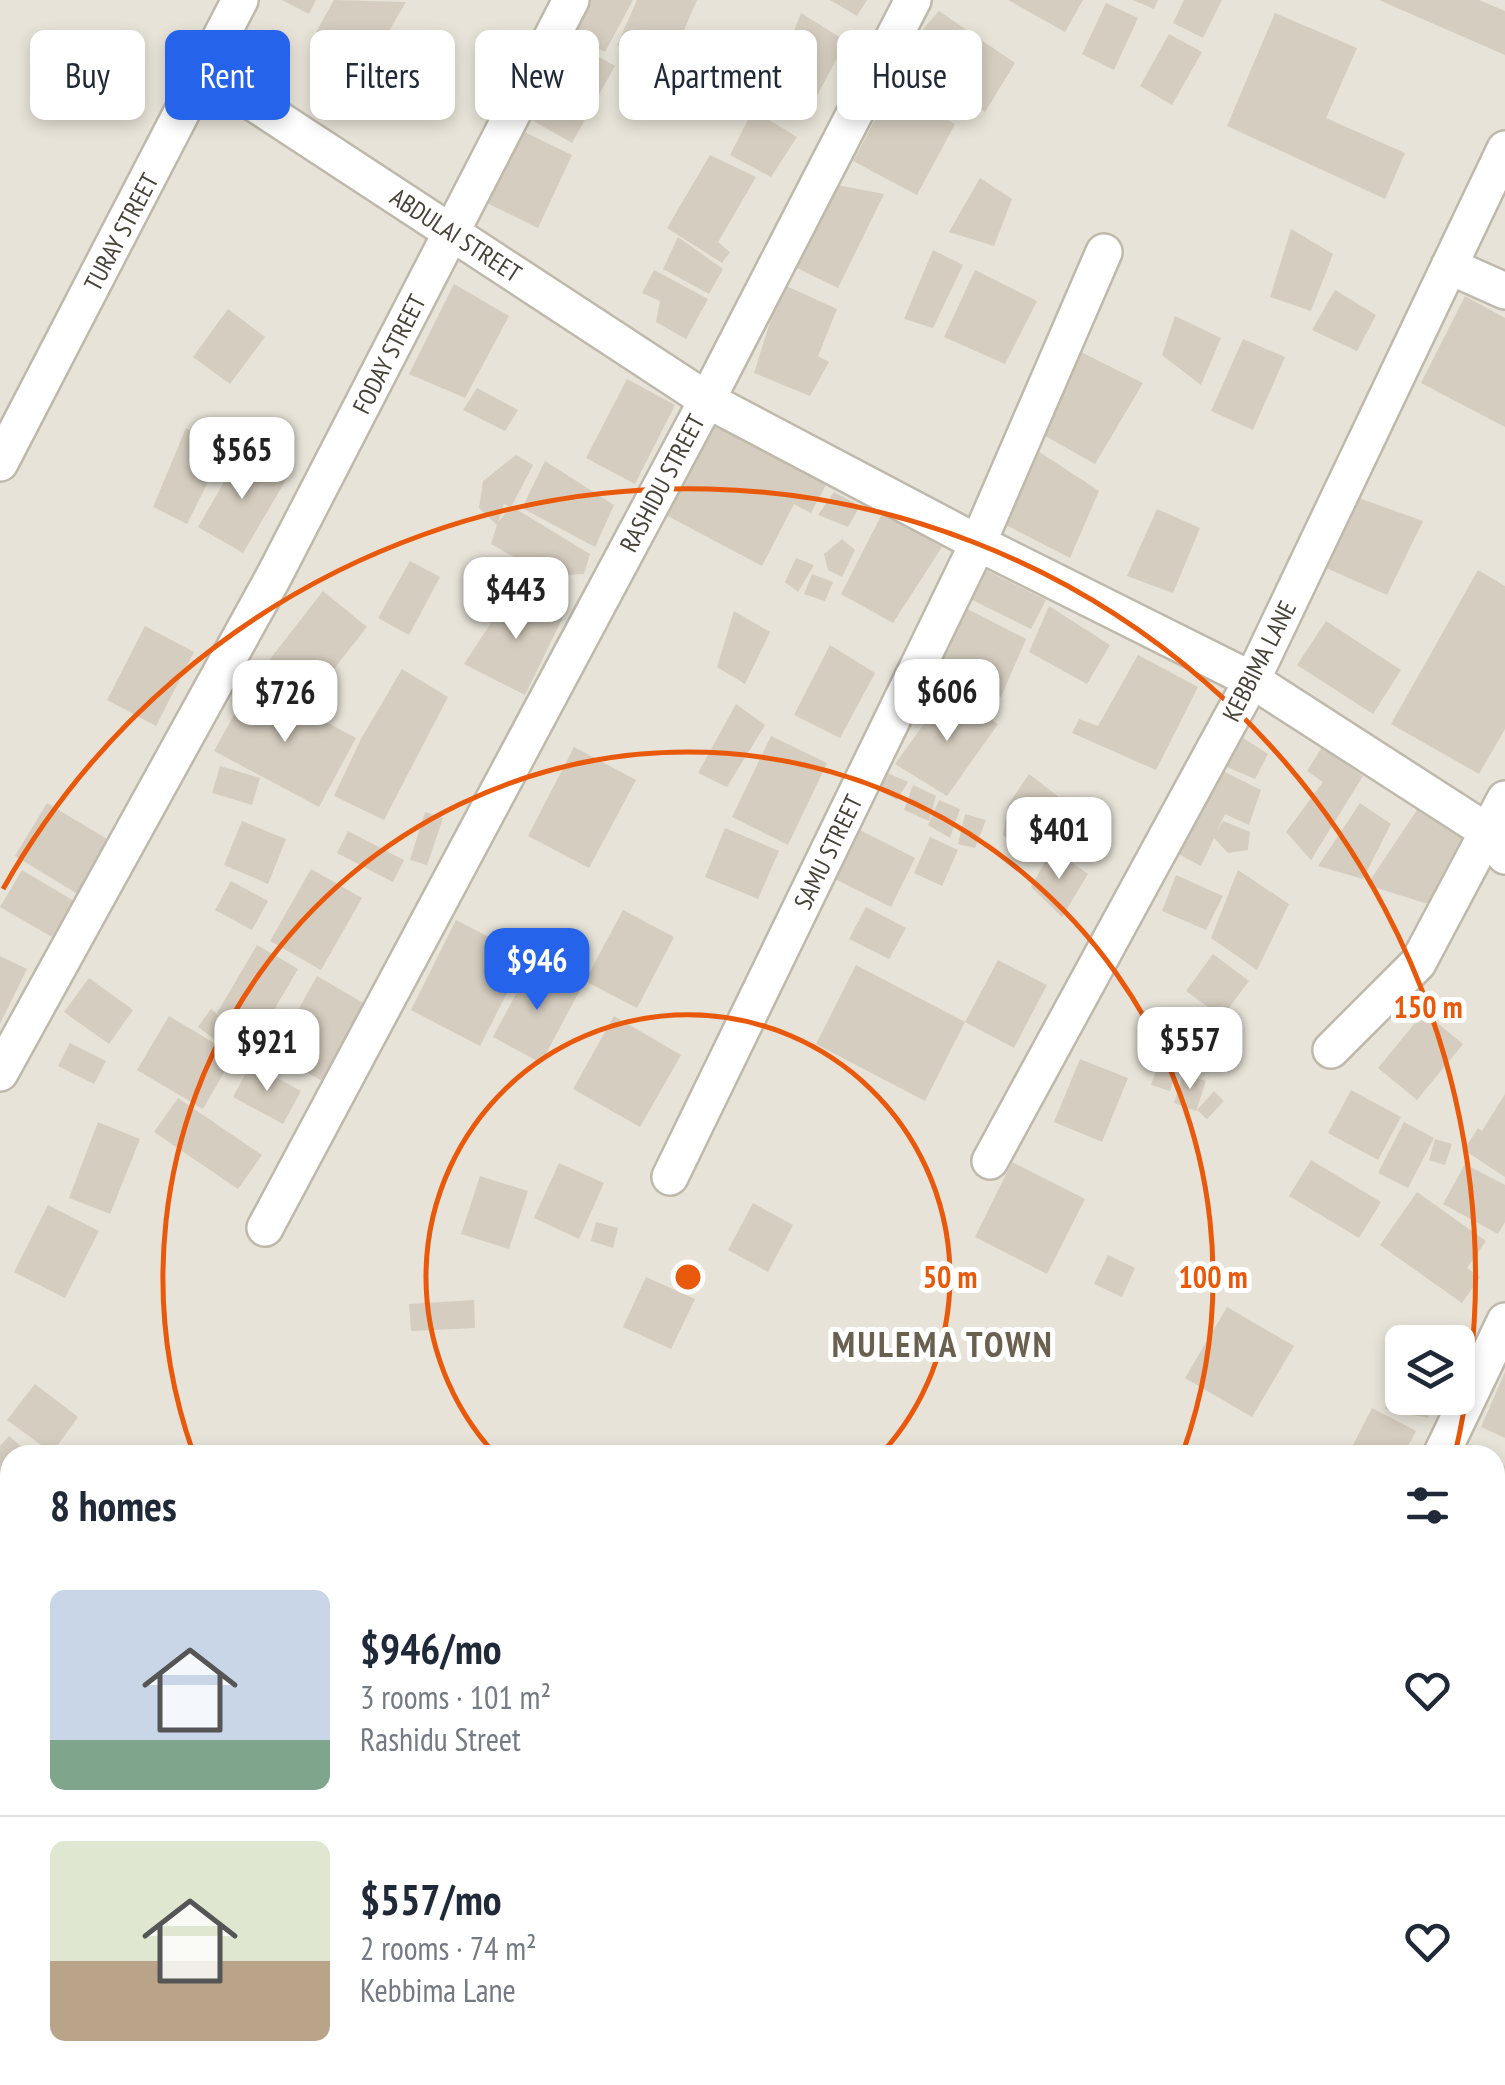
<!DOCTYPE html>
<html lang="en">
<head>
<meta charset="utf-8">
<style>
	body { margin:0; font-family:"PT Sans Narrow",sans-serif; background:#f6f6f7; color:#1f2937; height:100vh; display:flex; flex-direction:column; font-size:38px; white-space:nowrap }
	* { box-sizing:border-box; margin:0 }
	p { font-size:32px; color:#747a83 }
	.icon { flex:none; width:55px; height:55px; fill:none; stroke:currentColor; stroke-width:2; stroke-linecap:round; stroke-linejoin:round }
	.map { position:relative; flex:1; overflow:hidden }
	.panel { position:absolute; left:0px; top:1445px; width:1505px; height:640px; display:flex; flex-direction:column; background:#fff; border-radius:30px 30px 0 0; box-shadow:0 5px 15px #0003 }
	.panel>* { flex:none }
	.banner { position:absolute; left:30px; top:30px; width:1000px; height:90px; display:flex; gap:20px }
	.fabs { position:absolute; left:1385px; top:1325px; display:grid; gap:20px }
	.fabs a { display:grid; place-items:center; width:90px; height:90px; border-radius:15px; background:#fff; box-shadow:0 5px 15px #0003; font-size:50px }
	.price { position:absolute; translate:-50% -85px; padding:0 22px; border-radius:20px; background:#fff; color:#222; font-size:32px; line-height:65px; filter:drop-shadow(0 2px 5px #0008) }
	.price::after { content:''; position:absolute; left:50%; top:60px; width:30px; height:22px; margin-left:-15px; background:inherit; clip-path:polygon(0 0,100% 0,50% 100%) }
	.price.on { background:#2563eb; color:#fff }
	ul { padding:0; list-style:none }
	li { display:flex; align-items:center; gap:30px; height:250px; padding:0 50px }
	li+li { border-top:2px solid #e0e1e3 }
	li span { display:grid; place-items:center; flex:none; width:280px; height:200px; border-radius:15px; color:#555 }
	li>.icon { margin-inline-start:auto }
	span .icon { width:120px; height:120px; fill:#fffc; stroke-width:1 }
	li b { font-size:42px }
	h2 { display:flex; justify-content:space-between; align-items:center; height:120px; padding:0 50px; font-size:42px }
	.chip { padding:0 35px; border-radius:15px; background:#fff; box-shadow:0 5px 15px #0003; font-size:35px; line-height:90px }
	.chip.on { background:#2563eb; color:#fff }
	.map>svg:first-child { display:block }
	.residential { fill:#e7e3d8; fill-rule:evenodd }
	.building { fill:#d5cdbf }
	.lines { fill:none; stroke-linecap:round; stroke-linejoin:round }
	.minor-casing { stroke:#bfb9ac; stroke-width:40 }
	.minor { stroke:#fff; stroke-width:35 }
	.ring { fill:none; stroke:#e8590c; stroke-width:5 }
	.labels { text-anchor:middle; stroke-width:10; stroke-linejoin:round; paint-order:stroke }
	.street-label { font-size:25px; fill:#474238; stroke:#fff }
	.district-label { font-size:35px; font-weight:bold; letter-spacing:2.5px; fill:#696050; stroke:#fff }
	.centre { fill:#e8590c; stroke:#fff; stroke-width:5 }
	.ring-label { font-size:30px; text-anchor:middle; font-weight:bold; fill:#e8590c; stroke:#fff; stroke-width:10; stroke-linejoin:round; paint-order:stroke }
</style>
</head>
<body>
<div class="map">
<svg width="1505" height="2085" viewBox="0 0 1505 2085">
	<rect width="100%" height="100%" fill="#f4f1e9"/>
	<path class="residential" d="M0,0h1505v2085h-1505zM1402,1342h56v56h-56zM10,1455h1485v620h-1485z"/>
	<path class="building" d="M282,0h34l-7,14z
		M334,0l72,2 -36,61 -54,-31z
		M579,0h54l-28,52 -42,-22z
		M637,0h60l-29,67 -51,-22z
		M830,0h37l-10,16z
		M1008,0h75l-18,32z
		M1133,0h25l-4,9z
		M1184,0h38l-19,38 -30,-15z
		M1379,0h100l26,11v44z
		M1106,3l32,15 -24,52 -32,-16z
		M939,11l76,52 -30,49 -83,-59z
		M801,13l45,28 -36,68 -38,-24z
		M1275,13l82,35 -31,70 79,35 -20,46 -158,-73z
		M1169,34l33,18 -30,53 -32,-19z
		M565,38l50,28 -43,77 -49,-28z
		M891,90l64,34 -38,71 -64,-34z
		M753,110l44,27 -26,40 -41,-22z
		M520,130l52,25 -34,73 -51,-25z
		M710,155l46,22 -38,65 12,10 -8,11 -55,-35z
		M980,178l32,21 -18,47 -45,-14z
		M832,184l52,10 -46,94 -45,-22z
		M1291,229l42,25 -22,57 -41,-14z
		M678,237l45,32 -14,25 -46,-25z
		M933,250l30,15 -30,63 -29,-9z
		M654,270l54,29 -22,40 -30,-17 4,-21 -18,-8z
		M975,270l62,31 -32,63 -61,-27z
		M454,284l55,32 -44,82 -56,-24z
		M782,284l55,25 -19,47 11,6 -19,34 -56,-23z
		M1335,290l41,25 -19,36 -45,-21z
		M1465,296l40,22v109l-84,-44z
		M228,309l37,28 -35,47 -37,-27z
		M1175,316l46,22 -20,47 -39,-30z
		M1243,339l42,18 -32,73 -42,-19z
		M1075,349l68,34 -48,81 -55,-31z
		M627,379l48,26 -40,79 -49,-26z
		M477,388l41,22 -13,21 -42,-21z
		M710,419l117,64 -16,30 -17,-9 -32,62 -102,-54z
		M186,428l38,22 -37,74 -34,-17z
		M1035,449l64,42 -29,67 -74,-38z
		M242,451l45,27 -44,75 -45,-26z
		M516,455l17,10 -22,42 -7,-3 -6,18 13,-15 5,2 74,45 -6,20 -37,2 -56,-32 6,-19 -18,-17 4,-27z
		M545,461l69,44 -19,42 -73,-39z
		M834,492l26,14 -12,21 -30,-12z
		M1356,497l67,24 -36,74 -63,-28z
		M1157,509l43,19 -27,65 -46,-17z
		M883,512l59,35 -49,76 -52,-29z
		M842,539l13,11 -13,27 -14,-7 -4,-16z
		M796,558l18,7 -16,27 -13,-10z
		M410,561l30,16 -31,58 -31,-17z
		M984,569l62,31 -15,29 -63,-31z
		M1478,570l27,16v143l-26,45 -88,-50z
		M812,574l21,8 -8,19 -21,-7z
		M323,591l44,36 -56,71 -44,-35z
		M512,591l52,24 -39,80 -61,-31z
		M962,606l64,33 -25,58 -67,-29z
		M1049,606l61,39 -23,39 -58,-32z
		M734,611l36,21 -25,52 -28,-17z
		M1326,621l75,49 -28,44 -76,-49z
		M145,626l49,26 -38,74 -49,-26z
		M830,645l45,28 -35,65 -46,-23z
		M1138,655l60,32 -42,83 -84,-37 7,-14 19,7z
		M402,669l46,28 -64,123 -50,-24 27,-57z
		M252,682l104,56 -37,69 -105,-56z
		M947,692l51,32 -51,72 -52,-32z
		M736,704l29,21 -38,62 -29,-14z
		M771,736l56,27 -39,82 -56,-28z
		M1240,736l28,18 -13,25 -28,-12z
		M574,747l62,33 -47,88 -61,-32z
		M1322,747l41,29 -52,84 -25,-28 37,-50 -16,-11z
		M220,766l40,12 -8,27 -40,-12z
		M1213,766l48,24 -12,35 -24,-11 -8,17 6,-10 27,11 -2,18 -20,3 -14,-15 -13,28 -36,-19z
		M885,772l23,10 -11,18 -19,-10z
		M1029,774l40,31 -40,51 -26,-21 5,-30z
		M913,785l23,11 -7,25 -25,-11z
		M939,800l21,9 -10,29 -22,-13z
		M47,803l65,39 -31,54 -66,-40z
		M1360,803l31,21 -28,55 -45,-13z
		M1419,807l54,36 -35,64 -71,-22z
		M425,812l18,6 -16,47 -17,-5z
		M965,814l21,6 -11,28 -17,-4z
		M242,821l44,18 -18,45 -44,-19z
		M854,827l61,31 -24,49 -62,-31z
		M725,828l54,23 -21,48 -53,-22z
		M348,831l56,29 -11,22 -56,-29z
		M930,837l28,13 -16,36 -28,-13z
		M1052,849l36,25 -26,43 -31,-30z
		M311,869l51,29 -41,72 -51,-29z
		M22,870l52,31 -22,36 -52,-30z
		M1238,870l51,34 -32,66 -46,-32z
		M1176,875l47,21 -17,34 -44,-19z
		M231,881l37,20 -16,29 -37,-20z
		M866,907l40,21 -17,31 -40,-20z
		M623,910l51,27 -37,71 -52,-27z
		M456,920l70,36 -46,90 -69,-36z
		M257,945l41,24 -40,68 -41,-24z
		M1213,954l36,27 -27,36 -36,-26z
		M0,956l27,13 -27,55z
		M998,960l49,25 -33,63 -49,-26 -40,79 -109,-57 40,-79 109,57z
		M533,962l48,26 -40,75 -48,-26z
		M317,976l48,28 -43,77 -48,-28z
		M89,978l44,32 -24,34 -45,-32z
		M211,1009l44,33 -13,17 -44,-32z
		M1424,1012l39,32 -46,56 -39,-32z
		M169,1016l65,39 -31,54 -66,-39z
		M614,1016l67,39 -41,72 -67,-38z
		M1200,1033l16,14 -15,19 -17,-14z
		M70,1043l36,18 -12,23 -36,-18z
		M1080,1059l48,19 -26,64 -48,-20z
		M1159,1061l19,6 -8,24 -19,-6z
		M251,1064l50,27 -18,33 -50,-27z
		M1183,1074l23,7 -10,30 -22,-8z
		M1351,1090l50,27 -23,43 -50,-27z
		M1214,1091l10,10 -17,18 -10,-9z
		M1505,1094v83l-41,-27 14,-22 4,3z
		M178,1098l84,57 -24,34 -84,-57z
		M98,1122l42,17 -30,75 -41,-16z
		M1404,1122l30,16 -26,50 -30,-15z
		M1435,1139l17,5 -7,21 -16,-5z
		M1311,1160l70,42 -22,36 -70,-42z
		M1012,1162l73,37 -38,75 -72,-37z
		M559,1163l45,20 -25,56 -45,-21z
		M1465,1164l40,21v37l-7,12 -55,-30z
		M480,1176l48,15 -19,58 -48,-15z
		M1417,1192l69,49 -19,27 13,9 -18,26 -82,-58z
		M753,1203l40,22 -25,47 -40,-22z
		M48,1205l51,26 -34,67 -51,-26z
		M596,1222l22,6 -5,20 -22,-7z
		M1108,1255l27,13 -13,29 -28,-13z
		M646,1277l49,22 -24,50 -48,-22z
		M474,1300l1,28 -64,3 -2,-27z
		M1227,1307l67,39 -42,71 -67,-39z
		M1394,1368l8,1v29h30l-4,20 -43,-9z
		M1505,1372v66l-24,-11z
		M35,1384l43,33 -26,36 -45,-33z
		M1372,1408l44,23 -13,24h-31l-19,-10z
		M9,1436l22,19h-21v42l-10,-8v-43z
		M1471,1444l17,11h-24z
		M1495,1459l10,7 -3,18 -7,-5z
		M1495,1762l10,7v41l-10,14z
		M1495,1900l10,8v79l-10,-8z
		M142,2075h37l11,3 -2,7h-48z
		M210,2075h74l-4,10h-74z
		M511,2075h85l-3,10h-85z
		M1281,2075h7l10,10h-26z"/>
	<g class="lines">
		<g class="minor-casing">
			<path id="minor" d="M205,71l502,329 271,143 274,137 236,152 17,24
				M1449,266l56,25
				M0,463l240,-463
				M1331,1050l87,-87 87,-164
				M0,1073l274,-497 297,-576
				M990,1161l262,-481 253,-531
				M670,1177l308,-634 126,-291
				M265,1228l442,-828 206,-400
				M1441,1455l64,-134"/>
		</g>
		<use href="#minor" class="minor"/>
	</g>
	<g class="ring">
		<path d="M495 1454A262 262 0 1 1 881 1454"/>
		<path d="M193 1452A525 525 0 1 1 1183 1452"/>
		<path d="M3 889A787 787 0 0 1 1455 1454"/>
	</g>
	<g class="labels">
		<g class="street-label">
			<text transform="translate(121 232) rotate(-62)" y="9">TURAY STREET</text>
			<text transform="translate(456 235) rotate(33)" y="9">ABDULAI STREET</text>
			<text transform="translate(389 354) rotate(-63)" y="9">FODAY STREET</text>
			<text transform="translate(662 483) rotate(-62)" y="9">RASHIDU STREET</text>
			<text transform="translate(1259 661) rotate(-63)" y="9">KEBBIMA LANE</text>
			<text transform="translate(828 852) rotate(-64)" y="9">SAMU STREET</text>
		</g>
		<g class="district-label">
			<text x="943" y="1357">MULEMA TOWN</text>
		</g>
	</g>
	<circle cx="688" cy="1277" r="15" class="centre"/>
	<g class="ring-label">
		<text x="1428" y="1018">150 m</text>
		<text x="950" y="1288">50 m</text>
		<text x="1213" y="1288">100 m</text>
	</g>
</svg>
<div class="fabs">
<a><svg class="icon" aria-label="layers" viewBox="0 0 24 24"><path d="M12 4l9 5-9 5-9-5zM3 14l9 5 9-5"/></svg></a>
</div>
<b class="price" style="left:242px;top:502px">$565</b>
<b class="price" style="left:516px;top:642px">$443</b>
<b class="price" style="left:947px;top:744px">$606</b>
<b class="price" style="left:285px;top:745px">$726</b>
<b class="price" style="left:1059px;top:882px">$401</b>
<b class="price on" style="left:537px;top:1013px">$946</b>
<b class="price" style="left:1190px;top:1092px">$557</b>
<b class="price" style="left:267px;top:1094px">$921</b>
<div class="banner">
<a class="chip">Buy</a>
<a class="chip on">Rent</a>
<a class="chip">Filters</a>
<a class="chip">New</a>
<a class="chip">Apartment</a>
<a class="chip">House</a>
</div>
<section class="panel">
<h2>8 homes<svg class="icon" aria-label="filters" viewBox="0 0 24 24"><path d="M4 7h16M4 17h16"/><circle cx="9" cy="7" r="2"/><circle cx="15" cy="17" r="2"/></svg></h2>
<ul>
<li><span style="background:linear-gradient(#c9d6e8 75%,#7fa58c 0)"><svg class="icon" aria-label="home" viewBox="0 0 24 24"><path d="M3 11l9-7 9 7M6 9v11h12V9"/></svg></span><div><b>$946/mo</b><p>3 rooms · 101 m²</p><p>Rashidu Street</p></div><svg class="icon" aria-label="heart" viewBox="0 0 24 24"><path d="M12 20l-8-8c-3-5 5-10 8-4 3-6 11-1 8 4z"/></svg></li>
<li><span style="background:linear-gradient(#dfe7d0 60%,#b9a48a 0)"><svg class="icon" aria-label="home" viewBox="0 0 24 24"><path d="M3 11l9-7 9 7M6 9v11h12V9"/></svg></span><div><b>$557/mo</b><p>2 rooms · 74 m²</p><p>Kebbima Lane</p></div><svg class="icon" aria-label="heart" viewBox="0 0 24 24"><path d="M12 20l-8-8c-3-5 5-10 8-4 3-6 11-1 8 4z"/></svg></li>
</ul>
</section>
</div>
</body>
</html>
